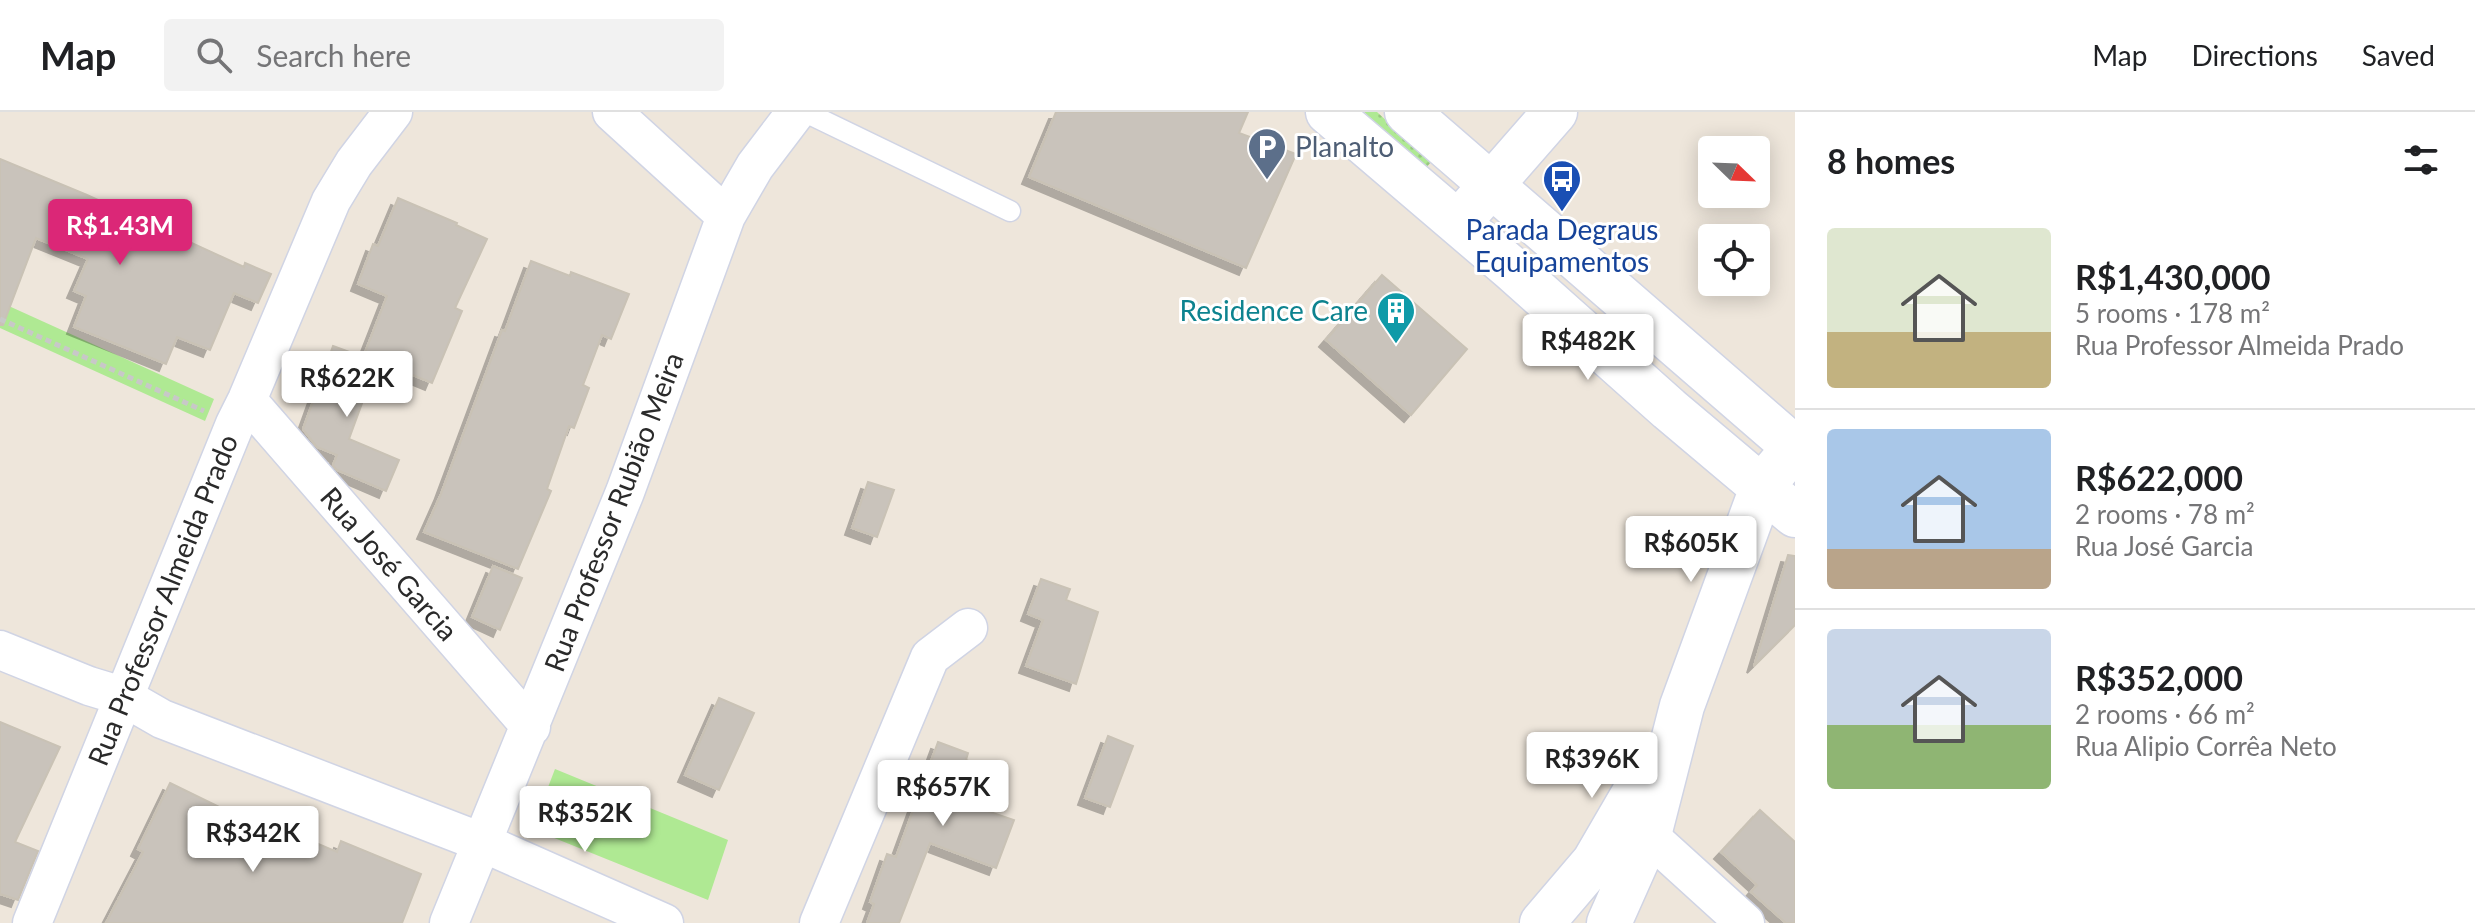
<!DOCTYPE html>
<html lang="en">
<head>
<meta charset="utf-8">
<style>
	body { margin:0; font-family:Lato,sans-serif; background:#f2f2f2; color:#202124; height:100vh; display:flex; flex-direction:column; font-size:30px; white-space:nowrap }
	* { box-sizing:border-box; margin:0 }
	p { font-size:26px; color:#757577 }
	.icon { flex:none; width:44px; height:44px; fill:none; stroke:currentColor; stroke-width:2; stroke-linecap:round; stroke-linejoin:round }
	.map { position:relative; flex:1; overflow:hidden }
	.drawer { display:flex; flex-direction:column; background:#fff; width:680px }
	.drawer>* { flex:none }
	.needle { width:52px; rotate:113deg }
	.controls { position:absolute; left:1698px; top:24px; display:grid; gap:16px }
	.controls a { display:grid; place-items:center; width:72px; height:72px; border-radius:8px; background:#fff; box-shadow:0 4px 20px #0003; font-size:40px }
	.price { position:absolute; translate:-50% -68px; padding:0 18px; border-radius:8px; background:#fff; color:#222; font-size:26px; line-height:52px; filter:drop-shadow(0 2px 4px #0008) }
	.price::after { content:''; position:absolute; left:50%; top:48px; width:24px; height:18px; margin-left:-12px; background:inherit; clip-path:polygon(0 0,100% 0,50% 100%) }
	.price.on { background:#db2777; color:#fff }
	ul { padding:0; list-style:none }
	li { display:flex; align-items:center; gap:24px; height:200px; padding:0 32px }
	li+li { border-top:2px solid #e0e0e0 }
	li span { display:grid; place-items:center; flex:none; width:224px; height:160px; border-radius:8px; color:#555 }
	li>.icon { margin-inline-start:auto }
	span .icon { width:96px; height:96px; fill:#fffc; stroke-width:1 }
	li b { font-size:34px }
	h2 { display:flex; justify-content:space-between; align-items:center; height:96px; padding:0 32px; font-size:34px }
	header { display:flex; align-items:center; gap:48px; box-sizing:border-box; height:112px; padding:0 40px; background:#fff; border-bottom:2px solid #e0e0e0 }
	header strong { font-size:38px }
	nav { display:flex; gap:44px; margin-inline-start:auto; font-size:28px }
	.search { width:560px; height:72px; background:#f2f2f2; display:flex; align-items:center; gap:20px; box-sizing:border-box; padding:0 28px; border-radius:8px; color:#757577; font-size:30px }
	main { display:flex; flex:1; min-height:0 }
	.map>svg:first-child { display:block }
	.grass { fill:url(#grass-dots) }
	.park { fill:#afe993 }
	.building { fill:#c9c3bb; stroke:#c9c2b5; stroke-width:2; filter:url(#shadow) }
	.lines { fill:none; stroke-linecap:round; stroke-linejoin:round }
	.lane-casing { stroke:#d0d4e4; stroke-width:23 }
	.street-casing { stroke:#d0d4e4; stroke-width:41 }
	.secondary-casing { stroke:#d0d4e4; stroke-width:47 }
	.path { stroke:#c8c8c8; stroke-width:5; stroke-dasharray:6 4; stroke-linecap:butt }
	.lane { stroke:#fff; stroke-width:20 }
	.street { stroke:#fff; stroke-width:38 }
	.secondary { stroke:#fff; stroke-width:44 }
	.labels { text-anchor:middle; stroke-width:6; stroke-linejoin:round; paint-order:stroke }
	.service-label { font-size:28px; fill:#4e5e75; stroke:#fff; text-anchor:start }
	.transit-label { font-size:28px; fill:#164399; stroke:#fff }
	.culture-label { font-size:28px; fill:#0d838f; stroke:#fff; text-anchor:end }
	.street-label { font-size:28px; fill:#2a2a2a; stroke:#fff }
</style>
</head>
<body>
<header>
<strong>Map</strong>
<div class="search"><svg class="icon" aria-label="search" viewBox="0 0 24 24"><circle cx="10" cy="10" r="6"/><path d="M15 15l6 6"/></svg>Search here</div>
<nav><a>Map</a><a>Directions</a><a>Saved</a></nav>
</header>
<main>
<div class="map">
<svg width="1795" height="811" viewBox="0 0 1795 811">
	<defs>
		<pattern id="grass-dots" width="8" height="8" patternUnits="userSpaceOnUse" patternTransform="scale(2)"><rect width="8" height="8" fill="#afe993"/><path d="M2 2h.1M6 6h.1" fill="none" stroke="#97c87f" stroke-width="1.8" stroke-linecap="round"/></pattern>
		<filter id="shadow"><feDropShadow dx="-7" dy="7" stdDeviation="0" flood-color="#0004"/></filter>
	</defs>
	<rect width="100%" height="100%" fill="#eee6db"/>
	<path class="grass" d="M1364,0h13l54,50 -6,7z"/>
	<path class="park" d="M0,190l214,97 -9,22 -205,-93z
		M555,657l173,71 -20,60 -176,-71z"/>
	<path class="building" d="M1056,0h192l-9,21 57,21 -50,114 -217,-91z
		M0,47l87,36 157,72 1,-4 26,11 -13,29 -24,-10 -24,57 -33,-13 -11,27 -92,-37 12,-31 -12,-5 14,-32 -52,-21 -33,87h-3z
		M398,86l59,25 -1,2 31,14 -32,69 7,3 -30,72 -68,-28 23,-59 -29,-12 15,-40 5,2z
		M531,149l39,15 1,-4 58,22 -18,45 -9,-4 -19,50 6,3 -15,40 -5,-2 -22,63 4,2 -33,78 -94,-37 17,-38 61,-164 3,1z
		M1382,163l85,74 -56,66 -85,-75z
		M333,234l44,16 -28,77 50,21 -13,31 -49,-21 -4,-5 4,-10 -20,-8 -14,-18z
		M868,370l26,8 -17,47 -25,-9z
		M1788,443l7,1v69l-41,41z
		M493,454l29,12 -22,52 -28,-13z
		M1041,467l29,10 -4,11 32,12 -22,72 -50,-18 17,-46 -15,-6z
		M719,586l35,15 -35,77 -34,-15z
		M0,610l60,25 -45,95 23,9 -20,49 -18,-6z
		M1108,624l25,10 -23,61 -25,-9z
		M938,630l30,11 -2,7 35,14 -14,37 27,9 -18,48 -66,-25 -31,80h-32l7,-19 -4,-2 17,-48 9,3z
		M170,671l121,59 4,-8 42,18 4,-11 80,33 -19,49h-296l37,-71 -5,-3z
		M1760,698l35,32v81h-9l-35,-31 6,-7 -36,-33z"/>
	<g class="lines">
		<g class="lane-casing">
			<path id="lane" d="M805,0l205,99"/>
		</g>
		<g class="street-casing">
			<path id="street" d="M612,0l114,104
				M247,288l284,327
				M0,538l89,36 33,10 40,23 319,123 183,81
				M1648,723l97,88
				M32,811l203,-499 12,-24 84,-199 23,-38 39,-51
				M449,811l176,-431 101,-276 29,-50 41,-54
				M819,811l111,-266 38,-29"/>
		</g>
		<g class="secondary-casing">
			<path id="secondary" d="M1328,0l184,157 157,140 126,106
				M1407,0l388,336
				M1472,95l83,-95
				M1542,811l52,-61 57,-98
				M1609,811l41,-92 32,-125 81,-221 32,-38"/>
		</g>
		<path class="path" d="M0,207l204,92"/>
		<use href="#lane" class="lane"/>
		<use href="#street" class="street"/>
		<use href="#secondary" class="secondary"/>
	</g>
	<defs>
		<g id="parking-pin" transform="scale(2)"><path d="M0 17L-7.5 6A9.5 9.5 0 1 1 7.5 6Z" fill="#5c6f8a" stroke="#fff"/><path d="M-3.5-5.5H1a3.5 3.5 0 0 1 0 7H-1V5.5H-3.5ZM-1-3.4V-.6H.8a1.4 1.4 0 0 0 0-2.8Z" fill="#fff"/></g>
		<g id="bus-pin" transform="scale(2)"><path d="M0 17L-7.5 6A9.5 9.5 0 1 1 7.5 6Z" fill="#1a4fb4" stroke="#fff"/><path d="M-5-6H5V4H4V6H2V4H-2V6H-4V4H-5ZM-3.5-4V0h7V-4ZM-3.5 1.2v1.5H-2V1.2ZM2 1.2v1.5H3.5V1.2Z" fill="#fff"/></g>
		<g id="building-pin" transform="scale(2)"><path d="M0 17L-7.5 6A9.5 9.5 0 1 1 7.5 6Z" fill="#0f9aa8" stroke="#fff"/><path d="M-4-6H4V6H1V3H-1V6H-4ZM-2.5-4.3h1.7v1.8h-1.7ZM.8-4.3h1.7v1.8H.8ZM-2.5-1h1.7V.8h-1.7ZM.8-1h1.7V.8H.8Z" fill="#fff"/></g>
	</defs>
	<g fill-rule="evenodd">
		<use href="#parking-pin" x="1267" y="35"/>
		<use href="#bus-pin" x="1562" y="67"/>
		<use href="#building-pin" x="1396" y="199"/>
	</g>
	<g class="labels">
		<g class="service-label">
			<text x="1295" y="45">Planalto</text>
		</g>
		<g class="transit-label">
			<text x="1562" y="128">Parada Degraus<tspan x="1562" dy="32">Equipamentos</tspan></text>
		</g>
		<g class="culture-label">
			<text x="1368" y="209">Residence Care</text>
		</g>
		<g class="street-label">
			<text transform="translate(614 400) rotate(-69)" y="10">Rua Professor Rubião Meira</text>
			<text transform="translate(389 452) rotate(49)" y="10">Rua José Garcia</text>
			<text transform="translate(163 488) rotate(-68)" y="10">Rua Professor Almeida Prado</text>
		</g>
	</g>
</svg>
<div class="controls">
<a><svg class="needle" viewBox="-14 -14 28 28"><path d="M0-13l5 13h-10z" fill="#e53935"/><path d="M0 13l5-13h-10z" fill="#757577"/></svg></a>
<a><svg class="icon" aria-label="locate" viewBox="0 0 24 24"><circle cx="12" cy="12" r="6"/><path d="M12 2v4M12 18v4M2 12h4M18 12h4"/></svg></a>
</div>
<b class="price on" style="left:120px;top:155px">R$1.43M</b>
<b class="price" style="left:1588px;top:270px">R$482K</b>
<b class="price" style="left:347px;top:307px">R$622K</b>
<b class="price" style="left:1691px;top:472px">R$605K</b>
<b class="price" style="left:1592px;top:688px">R$396K</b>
<b class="price" style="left:943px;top:716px">R$657K</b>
<b class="price" style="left:585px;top:742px">R$352K</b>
<b class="price" style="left:253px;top:762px">R$342K</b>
</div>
<section class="drawer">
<h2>8 homes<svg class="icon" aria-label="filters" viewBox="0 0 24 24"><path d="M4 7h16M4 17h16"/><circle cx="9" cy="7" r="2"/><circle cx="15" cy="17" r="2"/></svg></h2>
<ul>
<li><span style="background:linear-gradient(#dfe7d0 65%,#c2b280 0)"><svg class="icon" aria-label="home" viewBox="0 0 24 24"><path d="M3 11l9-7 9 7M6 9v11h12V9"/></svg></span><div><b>R$1,430,000</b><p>5 rooms · 178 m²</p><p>Rua Professor Almeida Prado</p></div></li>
<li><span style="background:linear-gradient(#a9c7e8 75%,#b9a48a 0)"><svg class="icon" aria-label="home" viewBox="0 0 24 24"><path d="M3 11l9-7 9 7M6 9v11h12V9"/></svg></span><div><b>R$622,000</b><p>2 rooms · 78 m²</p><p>Rua José Garcia</p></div></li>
<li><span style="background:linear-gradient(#c9d6e8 60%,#8fb573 0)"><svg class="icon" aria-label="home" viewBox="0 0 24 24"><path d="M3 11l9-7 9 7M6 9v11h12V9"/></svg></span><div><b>R$352,000</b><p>2 rooms · 66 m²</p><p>Rua Alipio Corrêa Neto</p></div></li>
</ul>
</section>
</main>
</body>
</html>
